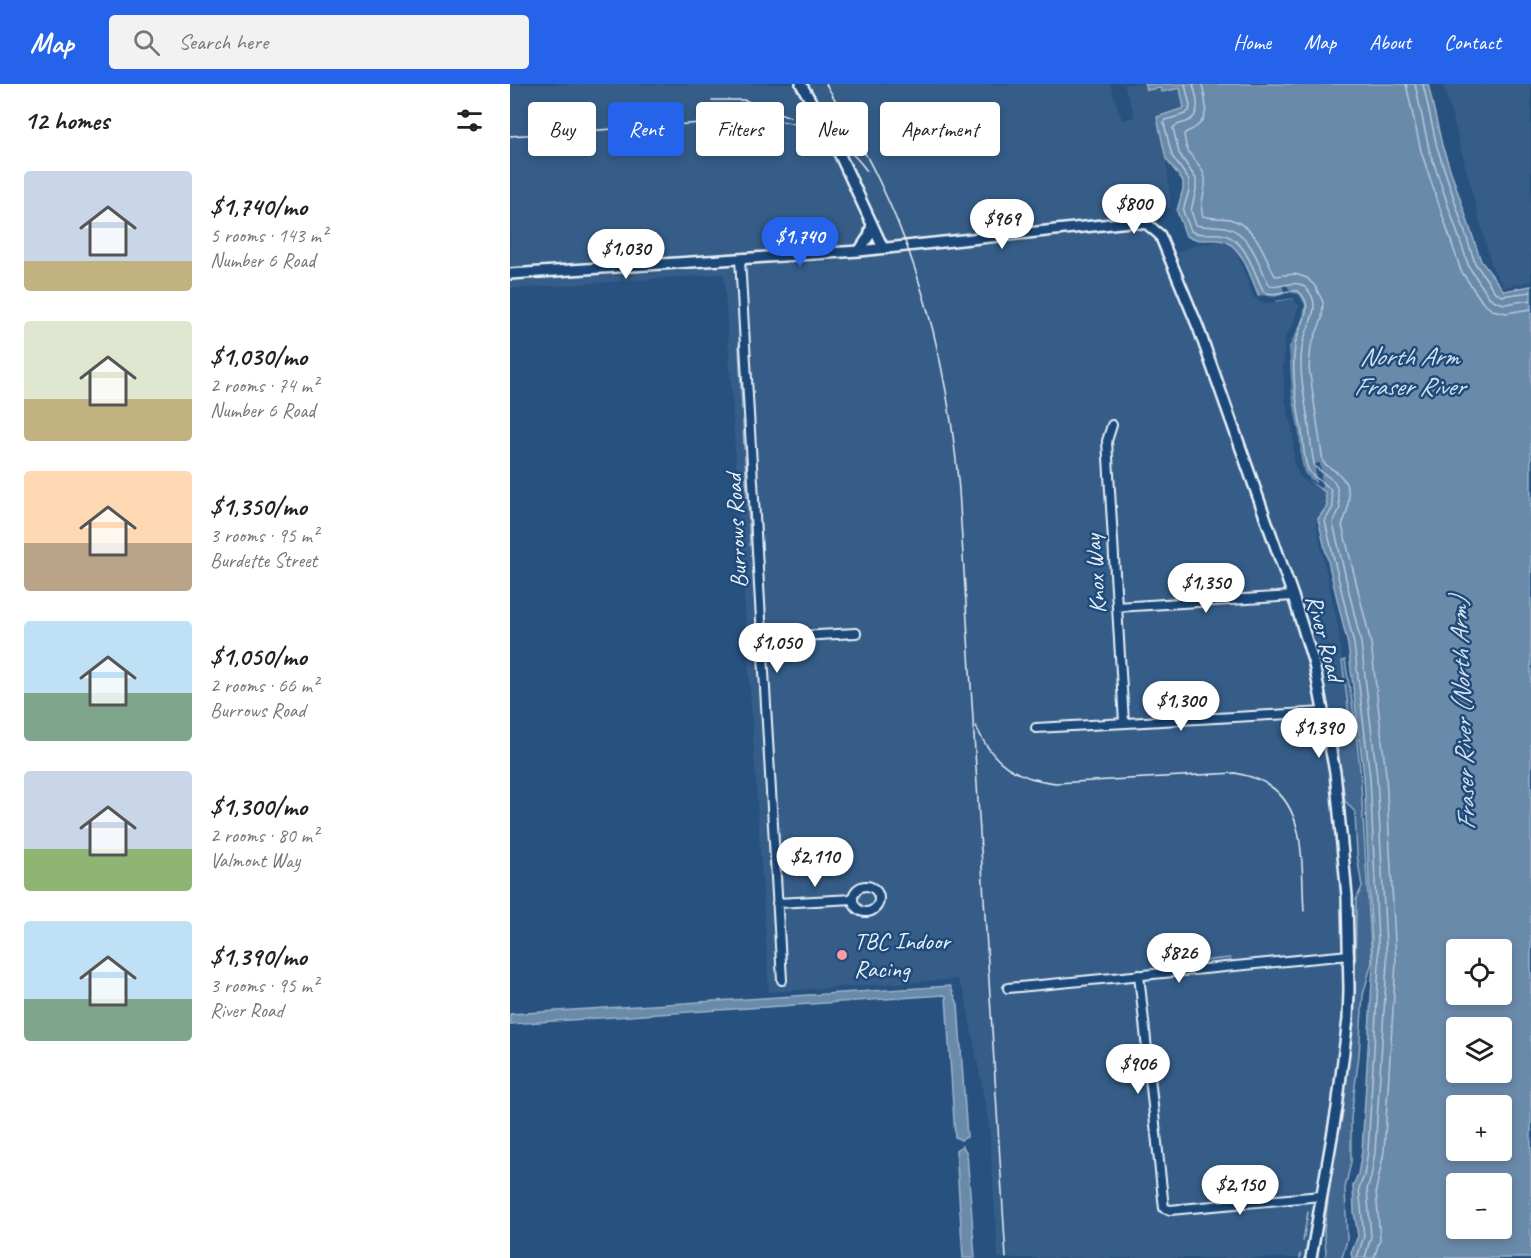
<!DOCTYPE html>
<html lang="en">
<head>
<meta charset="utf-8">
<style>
	body { margin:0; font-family:Caveat,sans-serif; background:#f2f2f2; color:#222; height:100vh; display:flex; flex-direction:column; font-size:22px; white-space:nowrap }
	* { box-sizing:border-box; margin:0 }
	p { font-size:20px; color:#767676 }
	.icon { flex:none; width:33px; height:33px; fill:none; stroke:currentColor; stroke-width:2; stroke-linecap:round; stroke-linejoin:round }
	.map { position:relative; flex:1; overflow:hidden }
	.panel { display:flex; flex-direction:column; background:#fff; width:510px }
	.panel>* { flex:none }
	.guide { position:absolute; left:18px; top:18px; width:570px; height:54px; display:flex; gap:12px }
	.controls { position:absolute; left:936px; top:855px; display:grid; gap:12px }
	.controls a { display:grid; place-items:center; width:66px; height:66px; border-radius:6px; background:#fff; box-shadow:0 3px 9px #0003; font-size:30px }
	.price { position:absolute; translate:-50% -51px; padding:0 14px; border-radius:21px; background:#fff; color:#222; font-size:20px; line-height:39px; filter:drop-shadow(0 2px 3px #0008) }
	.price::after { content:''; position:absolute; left:50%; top:36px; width:18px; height:14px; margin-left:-9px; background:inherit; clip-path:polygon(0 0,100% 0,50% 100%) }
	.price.current { background:#2563eb; color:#fff }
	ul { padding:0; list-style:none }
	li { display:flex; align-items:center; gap:18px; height:150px; padding:0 24px }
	li span { display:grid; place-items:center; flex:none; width:168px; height:120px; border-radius:6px; color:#555 }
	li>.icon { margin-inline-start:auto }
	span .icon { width:72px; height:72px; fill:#fffc; stroke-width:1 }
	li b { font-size:26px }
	h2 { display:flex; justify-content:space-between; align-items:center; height:72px; padding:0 24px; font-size:26px }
	.tag { padding:0 21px; border-radius:6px; background:#fff; box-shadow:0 3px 9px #0003; font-size:21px; line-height:54px }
	.tag.current { background:#2563eb; color:#fff }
	header { display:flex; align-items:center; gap:36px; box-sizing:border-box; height:84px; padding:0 30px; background:#2563eb; color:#fff }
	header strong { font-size:28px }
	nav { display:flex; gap:33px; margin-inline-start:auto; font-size:21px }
	.search { width:420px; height:54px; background:#f2f2f2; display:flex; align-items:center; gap:15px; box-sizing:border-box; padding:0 21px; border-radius:6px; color:#767676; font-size:22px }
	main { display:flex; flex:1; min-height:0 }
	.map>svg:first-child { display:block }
	.built { fill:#355d88 }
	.green { fill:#436891; stroke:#96acc4; stroke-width:1.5 }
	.water { fill:#6b8aaa; stroke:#9db3c9; stroke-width:1.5; fill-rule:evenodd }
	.pier { fill:#27517f }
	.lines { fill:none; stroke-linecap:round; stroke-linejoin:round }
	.shore { stroke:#b6c8d9; stroke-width:1.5 }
	.stream { stroke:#9db3c9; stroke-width:1.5 }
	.minor-casing { stroke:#e8f1f8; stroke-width:12 }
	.tertiary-casing { stroke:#e8f1f8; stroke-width:14 }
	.minor { stroke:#1f4a7a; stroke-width:8 }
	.tertiary { stroke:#1f4a7a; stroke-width:9 }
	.rail { stroke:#e8f1f8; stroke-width:1.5 }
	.poi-dot { fill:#ff9aa2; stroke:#1f4a7a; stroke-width:2 }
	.labels { text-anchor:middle; stroke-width:5; stroke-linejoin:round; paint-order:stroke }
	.street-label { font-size:24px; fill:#e8f1f8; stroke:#1f4a7a }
	.poi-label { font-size:24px; fill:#e8f1f8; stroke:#1f4a7a; text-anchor:start }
	.water-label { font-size:26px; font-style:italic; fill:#d5e2ec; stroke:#1f4a7a }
</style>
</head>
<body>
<header>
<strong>Map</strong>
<div class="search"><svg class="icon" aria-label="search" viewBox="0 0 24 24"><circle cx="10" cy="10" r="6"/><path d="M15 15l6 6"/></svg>Search here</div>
<nav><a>Home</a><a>Map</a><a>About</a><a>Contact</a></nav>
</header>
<main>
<section class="panel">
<h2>12 homes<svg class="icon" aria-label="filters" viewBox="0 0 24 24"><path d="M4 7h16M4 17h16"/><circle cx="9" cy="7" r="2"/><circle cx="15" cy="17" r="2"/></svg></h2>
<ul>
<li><span style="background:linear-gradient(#c9d6e8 75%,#c2b280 0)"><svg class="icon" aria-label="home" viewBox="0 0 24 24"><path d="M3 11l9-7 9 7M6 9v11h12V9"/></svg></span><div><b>$1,740/mo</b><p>5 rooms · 143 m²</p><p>Number 6 Road</p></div></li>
<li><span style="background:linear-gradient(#dfe7d0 65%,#c2b280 0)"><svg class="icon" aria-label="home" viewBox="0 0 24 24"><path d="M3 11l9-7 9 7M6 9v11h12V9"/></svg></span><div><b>$1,030/mo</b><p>2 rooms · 74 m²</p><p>Number 6 Road</p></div></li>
<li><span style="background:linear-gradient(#ffd9b3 60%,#b9a48a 0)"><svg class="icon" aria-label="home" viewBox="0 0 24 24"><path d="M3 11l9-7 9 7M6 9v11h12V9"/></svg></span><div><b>$1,350/mo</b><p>3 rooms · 95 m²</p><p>Burdette Street</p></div></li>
<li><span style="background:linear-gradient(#bfe0f5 60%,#7fa58c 0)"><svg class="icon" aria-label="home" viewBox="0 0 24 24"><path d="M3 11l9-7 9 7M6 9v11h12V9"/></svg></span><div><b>$1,050/mo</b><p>2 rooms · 66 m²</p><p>Burrows Road</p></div></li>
<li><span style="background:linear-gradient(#c9d6e8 65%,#8fb573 0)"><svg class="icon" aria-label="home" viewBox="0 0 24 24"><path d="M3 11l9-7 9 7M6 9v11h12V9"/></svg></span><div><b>$1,300/mo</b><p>2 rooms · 80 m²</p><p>Valmont Way</p></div></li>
<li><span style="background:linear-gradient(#bfe0f5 65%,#7fa58c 0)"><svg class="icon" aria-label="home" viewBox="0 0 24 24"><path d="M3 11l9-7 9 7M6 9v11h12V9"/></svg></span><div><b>$1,390/mo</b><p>3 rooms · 95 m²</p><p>River Road</p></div></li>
</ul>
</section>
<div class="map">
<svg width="1021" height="1174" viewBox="0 0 1021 1174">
	<rect width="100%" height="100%" fill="#27517f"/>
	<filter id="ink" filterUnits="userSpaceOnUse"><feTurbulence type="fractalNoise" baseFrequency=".0167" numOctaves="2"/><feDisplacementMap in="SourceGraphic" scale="12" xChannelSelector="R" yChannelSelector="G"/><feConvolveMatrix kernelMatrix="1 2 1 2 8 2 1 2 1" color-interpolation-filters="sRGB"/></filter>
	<g filter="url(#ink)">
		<path class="built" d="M0,0h600l12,36 13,-3 -11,-33h21l2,6 14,-2 1,4 18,-5 4,21 -27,9 9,42 5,48 -13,1 1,10 -4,11 9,13 150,422 31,198 3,157 -37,239h-313l-9,-133 -24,-130 -8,-16 -188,13 -45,-718 -214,15z
			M932,0h89v197l-27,6 -12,-20 -43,-163z
			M711,157l15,10 18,47 10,5 13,-1 17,-4 4,9 -4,17 -9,14 -2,30 2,29 8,37 1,29 5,13 10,9h7l9,6 2,15 -11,18 22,103 10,87 -15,5 -22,-93 -134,-373 18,-8z"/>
		<path class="green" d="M835,576l9,54 6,55 12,193 -9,33 -4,60 -8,62v45l-6,26 2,52 -5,18h-17l1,-6 -2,-21 31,-231 1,-101 6,-12 -5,-32 -2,-43 -10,-11 -11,-80 15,-7 -7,-53z"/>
		<path class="water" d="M635,0h283l14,61 39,116 23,30 27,-5v972h-179l-1,-5 7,-17 -4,-24 -1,-26 5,-12 4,-23 11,-187 -9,-187 -16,-132 -30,-126 9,-13 -2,-14 -17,-12 -5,-6 -16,-105 2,-26 11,-29 -4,-17 -19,4 -18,-5c-8,-17 -17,-54 -40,-56 -12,-1 -22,2 -33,-4l-9,-25 6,-22v-8l-17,-22 -9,-42 27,-9 -4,-20 -18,4 -2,-4 -13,2zM946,866h46v44h-46zM946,944h46v44h-46zM946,1022h46v44h-46zM946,1100h46v44h-46z
			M440,902l8,18 9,133 -6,3 -6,-3 -9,-141 -2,-1 -434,29v-10z
			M452,1062l5,7 8,105h-12l-7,-108z"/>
		<path class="pier" d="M776,200l6,9 7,1 6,11 -3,15 -13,27 3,49 7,38 2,25 3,14 12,11 -1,-20 5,-1 2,26 -17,-10 -6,-10 -11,-69 -3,-32 3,-25 10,-36 -4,-9 -24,4 -13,-5 4,-2 14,2 10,-3 -3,-9z"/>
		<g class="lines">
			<path class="shore" d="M675,0l5,22 -1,5 -4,3 -19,6 -2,3 8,33 17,24v10l-6,21 8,20c8,5 18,2 28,3 27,2 34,38 45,58 12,5 21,-3 34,-1 20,16 -1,36 -3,55 -4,30 2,58 7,87 2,12 1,24 6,36 4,10 17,12 23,22l2,16 -8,14 29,123 16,133 9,187 -11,187 -4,25 -5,12 5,48 -7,22
				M683,0c3,11 9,29 -3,36 -6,4 -12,3 -17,8l6,25 17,26v11l-5,21 5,14c9,3 19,0 29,2 27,6 33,38 45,59 11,3 24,-8 35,1 21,19 -1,41 -3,61 -4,30 5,57 8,87 1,11 2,21 5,32l19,14 3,7 3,20 -7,15 28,120 16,134 10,187 -12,188 -4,25 -4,12 4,47 -6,22
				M692,0c3,15 9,32 -6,43 -4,3 -9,4 -12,7 1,5 1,10 3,15 5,10 16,17 18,29 2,13 -7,26 -2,38 8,3 18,1 27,3 27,8 34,35 45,57l20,-2 12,4 8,8 8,16 -1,17 -11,27 -2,22 14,94c5,5 11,8 16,12 15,14 10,36 3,51l29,118 15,132 10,187 -12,190 -8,38 4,49 -6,19
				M896,0l15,67 40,120 22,32 9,7 14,3 25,-4
				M905,0l14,65 40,118 20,30 8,5 8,2 26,-4
				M913,0l14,63 38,116 20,29 6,4 30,-4"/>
			<path class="stream" d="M229,261l3,64
				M233,336l1,29
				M235,372l2,46
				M238,421l2,40
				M660,880l61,-6
				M793,1157l5,-29
				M790,1174v-4"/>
			<g class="minor-casing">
				<path id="minor" d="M230,175l42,721
					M602,341l-5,16 17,281
					M607,523l176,-11
					M252,554l94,-5
					M526,644l288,-16
					M343 815a13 13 0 1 1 26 0a13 13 0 1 1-26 0Z
					M267,819l76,-4
					M629,891l25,233 6,2 151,-14
					M498,904l341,-33"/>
			</g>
			<g class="tertiary-casing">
				<path id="tertiary" d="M291,0l31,54 51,110
					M349,167l10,-15 3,-12
					M0,190l349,-23 271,-29 17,2 13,11 38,92 95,269 21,68 21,108 12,124 2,94 -1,29 -11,89 -26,150"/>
			</g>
			<use href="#minor" class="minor"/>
			<use href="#tertiary" class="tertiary"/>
			<path class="rail" d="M316,0c19,33 39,66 55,101 46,96 69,199 78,305l47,768
				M202,16h32l46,17
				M0,52l252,-17c43,3 79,16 105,52
				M466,642c16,37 40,53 80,57l179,-10c13,3 24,5 35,13 38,25 31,86 34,125"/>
		</g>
	</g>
	<circle class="poi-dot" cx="332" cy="871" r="6"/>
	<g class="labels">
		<g class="street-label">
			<text transform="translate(226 447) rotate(-93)" y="8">Burrows Road</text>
			<text transform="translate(585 490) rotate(-94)" y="8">Knox Way</text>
			<text transform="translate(815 554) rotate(75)" y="8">River Road</text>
		</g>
		<g class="poi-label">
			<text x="344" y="865">TBC Indoor<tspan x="344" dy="28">Racing</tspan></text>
		</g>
		<g class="water-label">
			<text x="899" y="281">North Arm<tspan x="899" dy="30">Fraser River</tspan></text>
			<text transform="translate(952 630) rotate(-92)" y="9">Fraser River (North Arm)</text>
		</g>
	</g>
</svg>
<div class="controls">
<a><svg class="icon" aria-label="locate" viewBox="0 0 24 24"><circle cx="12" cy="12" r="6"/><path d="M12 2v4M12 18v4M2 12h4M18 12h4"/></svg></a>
<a><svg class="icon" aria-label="layers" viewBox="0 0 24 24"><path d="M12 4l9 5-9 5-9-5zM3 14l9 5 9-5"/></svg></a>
<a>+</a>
<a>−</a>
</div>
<b class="price" style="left:624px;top:151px">$800</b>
<b class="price" style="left:492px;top:166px">$969</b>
<b class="price current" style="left:290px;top:184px">$1,740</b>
<b class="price" style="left:116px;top:196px">$1,030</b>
<b class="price" style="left:696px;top:530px">$1,350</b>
<b class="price" style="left:267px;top:590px">$1,050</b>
<b class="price" style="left:671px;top:648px">$1,300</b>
<b class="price" style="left:809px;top:675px">$1,390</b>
<b class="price" style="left:305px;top:804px">$2,110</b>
<b class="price" style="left:669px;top:900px">$826</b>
<b class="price" style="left:628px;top:1011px">$906</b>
<b class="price" style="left:730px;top:1132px">$2,150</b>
<div class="guide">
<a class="tag">Buy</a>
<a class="tag current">Rent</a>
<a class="tag">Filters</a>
<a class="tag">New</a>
<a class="tag">Apartment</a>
</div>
</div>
</main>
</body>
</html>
